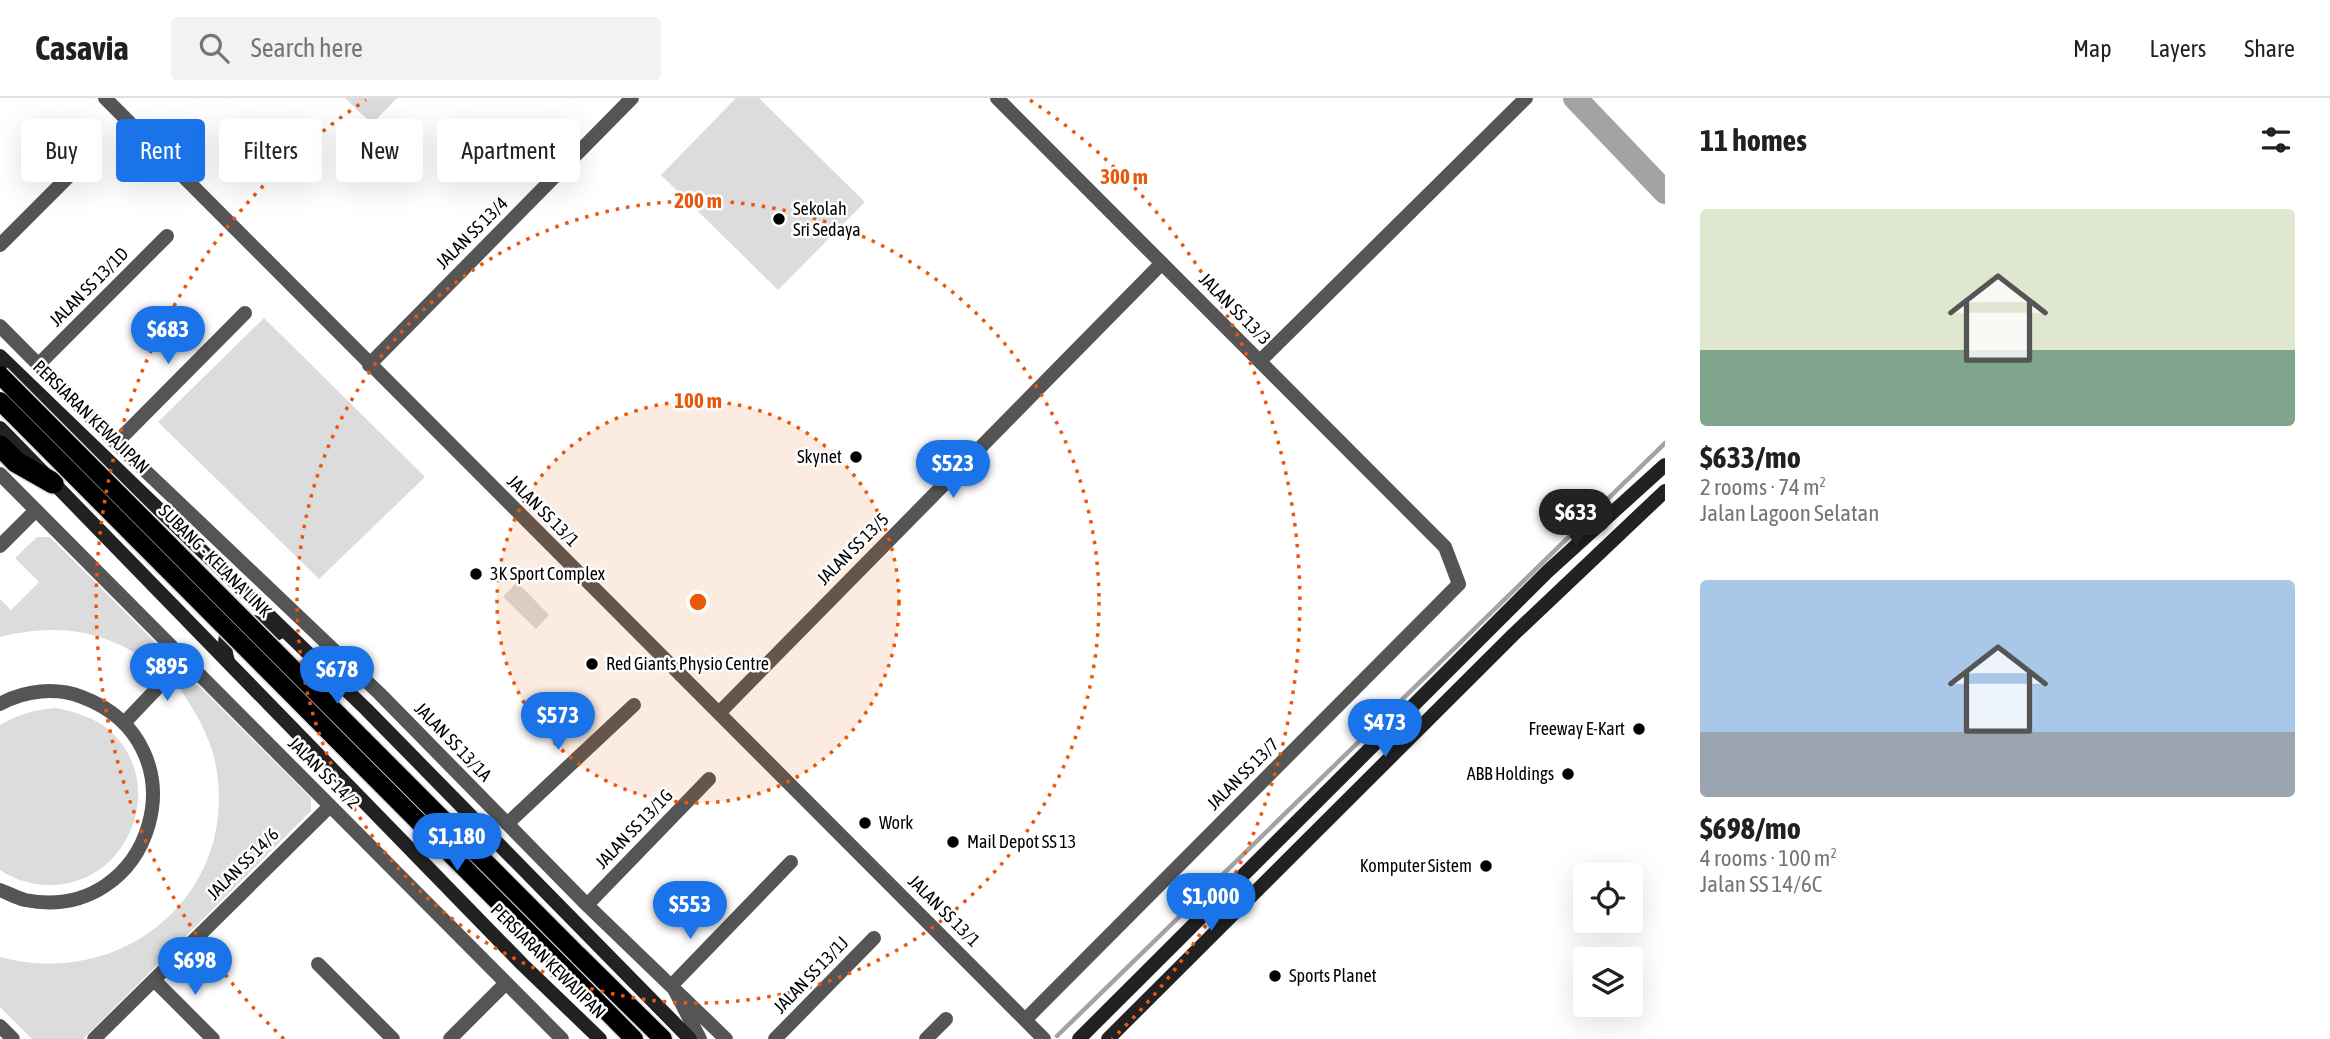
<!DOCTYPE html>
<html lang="en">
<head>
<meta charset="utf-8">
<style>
	body { margin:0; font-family:"Asap Condensed",sans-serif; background:#f2f2f2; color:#202124; height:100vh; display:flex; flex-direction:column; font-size:26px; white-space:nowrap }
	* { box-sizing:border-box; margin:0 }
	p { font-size:23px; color:#757577 }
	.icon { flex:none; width:38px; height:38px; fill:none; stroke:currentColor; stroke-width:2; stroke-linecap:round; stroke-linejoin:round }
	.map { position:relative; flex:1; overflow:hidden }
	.details { display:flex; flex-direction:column; background:#fff; width:665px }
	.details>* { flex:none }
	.top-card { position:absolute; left:21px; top:21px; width:665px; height:63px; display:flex; gap:14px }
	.fabs { position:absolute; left:1573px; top:765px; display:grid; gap:14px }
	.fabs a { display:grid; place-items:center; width:70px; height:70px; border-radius:7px; background:#fff; box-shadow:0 7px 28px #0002; font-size:35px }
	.price { position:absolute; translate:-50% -60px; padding:0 16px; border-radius:24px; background:#1a73e8; color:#fff; font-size:23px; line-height:46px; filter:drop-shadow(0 2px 4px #0008) }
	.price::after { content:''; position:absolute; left:50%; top:42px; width:21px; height:16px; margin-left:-10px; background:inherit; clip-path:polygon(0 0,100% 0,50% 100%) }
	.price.current { background:#222; color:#fff }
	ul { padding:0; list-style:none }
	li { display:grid; align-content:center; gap:14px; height:371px; padding:0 35px }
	li span { display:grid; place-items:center; height:217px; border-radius:7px; color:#555 }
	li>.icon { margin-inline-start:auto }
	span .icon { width:126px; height:126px; fill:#fffc; stroke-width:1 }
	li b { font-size:30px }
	h2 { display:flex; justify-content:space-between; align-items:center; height:84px; padding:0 35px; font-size:30px }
	.chip { padding:0 24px; border-radius:7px; background:#fff; box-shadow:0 7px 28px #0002; font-size:24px; line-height:63px }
	.chip.current { background:#1a73e8; color:#fff }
	header { display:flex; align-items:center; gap:42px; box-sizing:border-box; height:98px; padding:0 35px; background:#fff; border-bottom:2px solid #e0e0e0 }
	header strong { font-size:33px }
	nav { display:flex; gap:38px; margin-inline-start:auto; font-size:24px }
	.search { width:490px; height:63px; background:#f2f2f2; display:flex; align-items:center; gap:18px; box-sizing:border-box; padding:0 24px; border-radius:7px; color:#757577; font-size:26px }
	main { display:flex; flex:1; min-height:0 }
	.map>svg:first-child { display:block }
	.green { fill:#dcdcdc }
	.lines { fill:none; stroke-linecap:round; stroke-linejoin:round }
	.stream { stroke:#a3a3a3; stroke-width:4.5 }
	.river { stroke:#a3a3a3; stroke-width:24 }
	.primary-casing { stroke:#dbdbdb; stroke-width:21 }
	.motorway-casing { stroke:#dbdbdb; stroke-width:24 }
	.minor { stroke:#555; stroke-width:14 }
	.secondary { stroke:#222; stroke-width:14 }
	.primary { stroke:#000; stroke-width:18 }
	.motorway { stroke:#000; stroke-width:21 }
	.primary-bridge-casing { stroke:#dbdbdb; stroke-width:21; stroke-linecap:butt }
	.primary-bridge { stroke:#000; stroke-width:18 }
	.ring { fill:none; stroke:#e8590c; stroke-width:3.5; stroke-dasharray:3.5 7 }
	.poi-dot { fill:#000; stroke:#fff; stroke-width:2.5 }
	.labels { text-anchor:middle; stroke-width:5; stroke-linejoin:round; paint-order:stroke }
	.poi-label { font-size:18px; fill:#000; stroke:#fff; text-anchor:start }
	.street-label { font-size:18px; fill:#000; stroke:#fff }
	.centre { fill:#e8590c; stroke:#fff; stroke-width:3.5 }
	.ring-label { font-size:21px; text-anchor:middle; font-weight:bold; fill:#e8590c; stroke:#fff; stroke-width:5; stroke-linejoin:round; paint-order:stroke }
</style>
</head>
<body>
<header>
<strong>Casavia</strong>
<div class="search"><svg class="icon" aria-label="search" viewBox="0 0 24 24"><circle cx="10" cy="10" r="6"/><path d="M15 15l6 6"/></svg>Search here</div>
<nav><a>Map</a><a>Layers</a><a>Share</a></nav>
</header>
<main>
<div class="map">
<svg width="1665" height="941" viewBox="0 0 1665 941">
	<rect width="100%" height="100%" fill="#fff"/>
	<path class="green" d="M345,0h52l-25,26z
		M736,0h23l106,104 -87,88 -117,-115z
		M264,220l161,159 -106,102 -161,-157z
		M37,439h13l113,113v13l-5,5c-50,-37 -97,-46 -158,-31v-38l11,11 28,-28 -24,-24z
		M517,484l32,33 -13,14 -33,-32z
		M185,587h13l113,113v13l-228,228h-51l-32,-32v-50c125,34 242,-66 215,-196 -6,-26 -20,-50 -35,-72z
		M56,610c19,4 38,9 53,22 59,52 22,150 -53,155 -20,1 -40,-4 -56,-15v-145c19,-11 34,-15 56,-17z"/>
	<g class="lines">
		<path class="stream" d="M1057,938l608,-593"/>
		<path class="river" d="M1575,0l90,94"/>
		<g class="primary-casing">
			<path id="primary" d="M578,857l85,84
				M564,870l70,71"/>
		</g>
		<g class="motorway-casing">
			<path id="motorway" d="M0,348l16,16 37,21"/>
		</g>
		<path class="minor" d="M105,0l939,941
			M997,0l448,449 14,37 -434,436
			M0,147l86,-86
			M0,228l116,117 264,251 207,211 139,134
			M1260,263l266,-263
			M38,267l129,-129
			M369,267l263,-267
			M116,345l129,-130
			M0,376l562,565
			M0,448l36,-36
			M0,606c25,-14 56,-17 82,-7 125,47 71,228 -57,203 -8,-2 -17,-7 -25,-10
			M719,615l443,-450
			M125,624l59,-62
			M507,726l127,-119
			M587,807l122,-126
			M318,866l75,75
			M154,882l59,59
			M0,928l13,13
			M94,941l236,-233
			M450,941l56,-56
			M700,941l-28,-54 119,-123
			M775,941l99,-101
			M926,941l20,-20"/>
		<path class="secondary" d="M0,258l366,353 324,330
			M0,330l522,536 78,75
			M228,563c-13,-43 20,-49 50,-28
			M1079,941l469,-468 117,-106
			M1108,941l405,-404 152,-144"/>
		<use href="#primary" class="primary"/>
		<use href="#motorway" class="motorway"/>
		<g class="primary-bridge-casing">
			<path id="primary-bridge" d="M0,277l578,580
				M0,303l564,567"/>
		</g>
		<use href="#primary-bridge" class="primary-bridge"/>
	</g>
	<circle cx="698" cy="504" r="201" fill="#e8590c" fill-opacity=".12"/>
	<g class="ring">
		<circle cx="698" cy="504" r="201"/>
		<circle cx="698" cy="504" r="401"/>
		<path d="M284 941A602 602 0 0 1 366 2M1030 2A602 602 0 0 1 1112 941"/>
	</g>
	<g class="poi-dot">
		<circle cx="779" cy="121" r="7"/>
		<circle cx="856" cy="359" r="7"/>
		<circle cx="476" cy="476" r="7"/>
		<circle cx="592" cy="566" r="7"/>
		<circle cx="1639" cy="631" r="7"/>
		<circle cx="1568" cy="676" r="7"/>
		<circle cx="865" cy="725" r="7"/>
		<circle cx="953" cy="744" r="7"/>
		<circle cx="1486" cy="768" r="7"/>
		<circle cx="1275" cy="878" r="7"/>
	</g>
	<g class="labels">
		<g class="poi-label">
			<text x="793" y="117">Sekolah<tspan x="793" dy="21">Sri Sedaya</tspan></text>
			<text x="842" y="365" text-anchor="end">Skynet</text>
			<text x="490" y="482">3K Sport Complex</text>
			<text x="606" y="572">Red Giants Physio Centre</text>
			<text x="1625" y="637" text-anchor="end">Freeway E-Kart</text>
			<text x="1554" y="682" text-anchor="end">ABB Holdings</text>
			<text x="879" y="731">Work</text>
			<text x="967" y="750">Mail Depot SS 13</text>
			<text x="1472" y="774" text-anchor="end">Komputer Sistem</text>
			<text x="1289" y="884">Sports Planet</text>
		</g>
		<g class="street-label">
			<text transform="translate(472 135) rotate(-45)" y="6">JALAN SS 13/4</text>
			<text transform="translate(89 189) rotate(-45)" y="6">JALAN SS 13/1D</text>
			<text transform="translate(1235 211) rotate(45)" y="6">JALAN SS 13/3</text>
			<text transform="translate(91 319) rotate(44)" y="6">PERSIARAN KEWAJIPAN</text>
			<text transform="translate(543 413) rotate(45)" y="6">JALAN SS 13/1</text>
			<text transform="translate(853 451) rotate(-45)" y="6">JALAN SS 13/5</text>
			<text transform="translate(215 463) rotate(45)" y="6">SUBANG - KELANA LINK</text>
			<text transform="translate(453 644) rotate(46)" y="6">JALAN SS 13/1A</text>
			<text transform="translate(324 675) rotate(45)" y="6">JALAN SS 14/2</text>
			<text transform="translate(1243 676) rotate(-45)" y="6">JALAN SS 13/7</text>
			<text transform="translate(634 731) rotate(-46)" y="6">JALAN SS 13/1G</text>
			<text transform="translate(243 766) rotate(-45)" y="6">JALAN SS 14/6</text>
			<text transform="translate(944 813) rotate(45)" y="6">JALAN SS 13/1</text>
			<text transform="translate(548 863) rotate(45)" y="6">PERSIARAN KEWAJIPAN</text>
			<text transform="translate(811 877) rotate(-46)" y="6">JALAN SS 13/1J</text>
		</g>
	</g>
	<circle cx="698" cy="504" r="10" class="centre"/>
	<g class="ring-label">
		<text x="1124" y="86">300 m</text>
		<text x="698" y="110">200 m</text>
		<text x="698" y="310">100 m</text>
	</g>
</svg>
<div class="fabs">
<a><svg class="icon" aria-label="locate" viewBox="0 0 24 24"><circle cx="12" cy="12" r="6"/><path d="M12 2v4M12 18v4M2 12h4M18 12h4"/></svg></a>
<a><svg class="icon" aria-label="layers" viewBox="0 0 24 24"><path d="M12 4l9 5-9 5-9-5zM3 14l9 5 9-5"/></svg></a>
</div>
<b class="price" style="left:168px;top:268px">$683</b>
<b class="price" style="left:953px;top:402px">$523</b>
<b class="price current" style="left:1576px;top:451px">$633</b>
<b class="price" style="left:167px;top:605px">$895</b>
<b class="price" style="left:337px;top:608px">$678</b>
<b class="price" style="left:558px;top:654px">$573</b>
<b class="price" style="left:1385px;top:661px">$473</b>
<b class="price" style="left:457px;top:775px">$1,180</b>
<b class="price" style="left:1211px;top:835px">$1,000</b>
<b class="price" style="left:690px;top:843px">$553</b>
<b class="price" style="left:195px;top:899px">$698</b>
<div class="top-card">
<a class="chip">Buy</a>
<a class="chip current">Rent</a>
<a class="chip">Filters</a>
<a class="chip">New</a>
<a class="chip">Apartment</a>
</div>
</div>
<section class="details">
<h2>11 homes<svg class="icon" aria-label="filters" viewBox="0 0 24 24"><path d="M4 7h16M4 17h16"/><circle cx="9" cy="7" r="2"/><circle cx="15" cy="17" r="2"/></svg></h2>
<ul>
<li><span style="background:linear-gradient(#dfe7d0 65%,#7fa58c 0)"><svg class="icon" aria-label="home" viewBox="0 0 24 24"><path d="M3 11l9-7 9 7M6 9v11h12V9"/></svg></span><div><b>$633/mo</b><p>2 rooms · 74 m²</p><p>Jalan Lagoon Selatan</p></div></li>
<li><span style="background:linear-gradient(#a9c7e8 70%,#9aa5b1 0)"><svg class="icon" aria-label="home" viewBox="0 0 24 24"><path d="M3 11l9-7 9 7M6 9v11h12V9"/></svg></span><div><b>$698/mo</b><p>4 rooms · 100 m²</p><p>Jalan SS 14/6C</p></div></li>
</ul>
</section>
</main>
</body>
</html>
